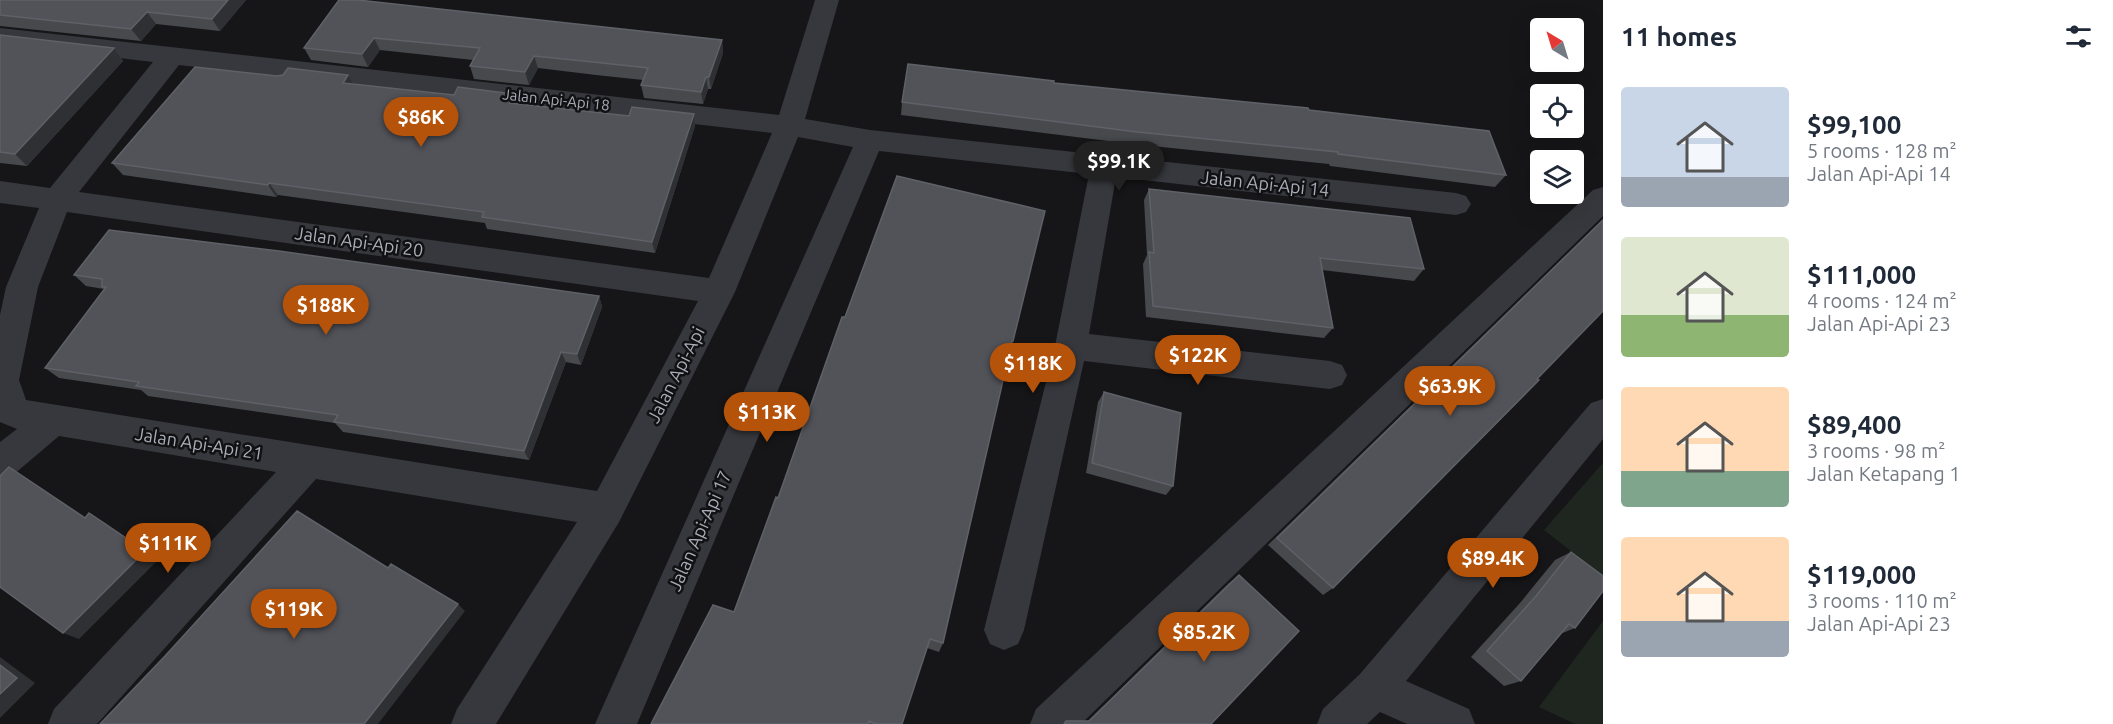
<!DOCTYPE html>
<html lang="en">
<head>
<meta charset="utf-8">
<style>
	body { margin:0; font-family:Ubuntu,sans-serif; background:#f6f6f7; color:#1f2937; height:100vh; display:flex; flex-direction:column; font-size:22px; white-space:nowrap }
	* { box-sizing:border-box; margin:0 }
	p { font-size:20px; color:#747a83 }
	.icon { flex:none; width:33px; height:33px; fill:none; stroke:currentColor; stroke-width:2; stroke-linecap:round; stroke-linejoin:round }
	.map { position:relative; flex:1; overflow:hidden }
	.details { display:flex; flex-direction:column; background:#fff; width:510px }
	.details>* { flex:none }
	.needle { width:39px; rotate:322deg }
	.buttons { position:absolute; left:1530px; top:18px; display:grid; gap:12px }
	.buttons a { display:grid; place-items:center; width:54px; height:54px; border-radius:6px; background:#fff; box-shadow:0 6px 24px #0002; font-size:30px }
	.price { position:absolute; translate:-50% -51px; padding:0 14px; border-radius:21px; background:#b45309; color:#fff; font-size:20px; line-height:39px; filter:drop-shadow(0 2px 3px #0008) }
	.price::after { content:''; position:absolute; left:50%; top:36px; width:18px; height:14px; margin-left:-9px; background:inherit; clip-path:polygon(0 0,100% 0,50% 100%) }
	.price.current { background:#222; color:#fff }
	ul { padding:0; list-style:none }
	li { display:flex; align-items:center; gap:18px; height:150px; padding:0 18px }
	li span { display:grid; place-items:center; flex:none; width:168px; height:120px; border-radius:6px; color:#555 }
	li>.icon { margin-inline-start:auto }
	span .icon { width:72px; height:72px; fill:#fffc; stroke-width:1 }
	li b { font-size:26px }
	h2 { display:flex; justify-content:space-between; align-items:center; height:72px; padding:0 18px; font-size:26px }
	main { display:flex; flex:1; min-height:0 }
	.map>svg:first-child { display:block }
	.green { fill:#1e261f }
	.lines { fill:none; stroke-linecap:round; stroke-linejoin:round }
	.minor { fill:#37383d; fill-rule:evenodd }
	.wall { fill:#47494d }
	.shaded-wall { fill:#2f3033 }
	.building { fill:#525359; stroke:#5f6168; stroke-width:1.5 }
	.labels { text-anchor:middle; stroke-width:5; stroke-linejoin:round; paint-order:stroke }
	.far-street-label { font-size:15px; fill:#a8adb8; stroke:#111113 }
	.street-label { font-size:18px; fill:#a8adb8; stroke:#111113 }
</style>
</head>
<body>
<main>
<div class="map">
<svg width="1603" height="724" viewBox="0 0 1603 724">
	<rect width="100%" height="100%" fill="#161618"/>
	<path class="green" d="M1603,463v113l-59,-46z
		M1603,621v103h-28l-36,-17z"/>
	<g class="lines">
		<path class="minor" d="M815,0h24l-34,119 65,11 586,63 10,3 5,8 -5,8 -10,3 -340,-38 -27,157 241,27 12,4 5,10 -5,10 -12,4 -246,-28 -60,269 -6,14 -14,6 -14,-6 -6,-14 71,-284 34,-172 -210,-23 -242,573h-42l258,-577 -55,-10 -63,155 -116,230 -123,202h-45l6,-15 120,-187 -261,-43 -219,245h-49l6,-15 222,-237 -217,-36 -46,39 -13,5v-38l17,-13 -17,-7v-107l6,-28 33,-79 -39,-5v-22l50,7 103,-126 -153,-18v-16l779,87zM179,65l593,68 -63,145 -630,-86zM67,212l631,89 -101,190 -571,-91 -7,-20 19,-93z
			M1603,187v29l-522,508h-51l6,-15 557,-519z
			M1603,399v40l-197,242 63,28 6,15h-68l-27,-12 -13,12h-50l6,-15 37,-35 231,-271z"/>
	</g>
	<path class="wall" d="M0,0h246l-26,31 -64,-7 -15,17 -141,-15z
		M339,0l383,40 1,13 -12,36h-3l-5,15 -59,-6 -3,-13 2,-5 -47,-5 -58,-7 -9,17 -55,-6 -4,-13 3,-6 -93,-10 -12,17 -57,-7 -7,-12z
		M0,35l114,13 9,13 -96,105 -27,-3z
		M348,75l5,9 165,20 111,12 65,-2 1,12 -40,127 -168,-24 -2,-6 -207,-28 -2,2 -153,-22 -11,-12 165,-87z
		M1054,83l255,27 197,65 -11,12 -165,-21 -1,-2 -197,-20 -231,-29 1,-13z
		M1149,189l275,80 -10,12 -92,-11 11,58 -9,10 -178,-21 -3,-53 4,-9 -3,-55z
		M1603,219v92l-270,277 -10,7 -55,-50z
		M74,275l525,21 3,11 -21,58 -15,-3 -37,98 -186,-28 -8,-9 -187,-27 -7,-6 -82,-12 -14,-10 59,-79 -18,-3z
		M845,317l168,24 -5,14 -65,288 -4,9 -12,-4 -25,76h-251l83,-112 44,-114z
		M1104,392l69,94 -7,9 -80,-22 12,-71z
		M1571,552l4,76 -15,6 -39,47 -17,5 -33,-29 49,-54 35,-43z
		M1239,575l-28,149 -123,-3 141,-138z"/>
	<path class="shaded-wall" d="M228,0h18l-26,31 -8,-12z
		M147,12l9,12 -15,17 -10,-12z
		M374,38l6,12 -12,17 -6,-13z
		M722,40l1,13 -12,36 -2,-12z
		M114,48l9,13 -96,105 -12,-12z
		M534,56l4,12 -9,17 -4,-13z
		M348,75l7,12 -12,-4z
		M706,77l2,12 -5,15 -2,-12z
		M514,94l5,12 -9,-3z
		M694,114l1,12 -40,127 -3,-11z
		M269,183l9,12 -2,2 -8,-12z
		M599,296l3,11 -21,58 -4,-11z
		M561,352l5,10 -37,98 -5,-9z
		M9,467l16,10 74,49 -14,-8z
		M89,513l15,9 55,37 -80,80 -16,-6z
		M458,604l7,7 -87,113h-14z
		M0,657l35,26 -35,35z"/>
	<path class="building" d="M0,0h228l-16,19 -65,-7 -16,17 -131,-14z
		M339,0h19l364,40 -13,37h-3l-5,15 -60,-7 7,-17 -55,-6 -59,-6 -9,16 -55,-6 10,-18 -106,-10 -12,16 -58,-6z
		M0,35l114,13 -99,106 -15,-2z
		M908,64l146,17v2l254,25 1,2 180,21 17,44 -168,-21v-2l-201,-20 -235,-30z
		M195,67l82,9 6,-1 5,-7 60,7 -5,8 111,12 4,-8 56,7 -4,9 119,13 3,-9 62,7 -42,128 -170,-25 2,-5 -215,-29 -1,2 -156,-22z
		M897,176l148,35 -32,130h-1l-69,302 -13,-4 -28,85h-26l-7,-3 -1,3h-217l62,-119 21,7 42,-115 2,1 64,-181h3z
		M1149,189l261,29 14,51 -104,-11 13,70 -180,-22 -4,-54 5,1z
		M1603,220v91l-66,68 2,1 -206,208 -56,-50z
		M109,230l170,21 320,45 -22,58 -16,-2 -37,99 -190,-29 4,-7 -202,-29 3,-4 -94,-14 61,-81h-4v-8l-28,-4z
		M1104,392l77,21 -8,73 -81,-23z
		M9,467l76,51 4,-5 56,38 -82,82 -63,-46v-111z
		M297,511l91,57 3,-4 67,40 -94,120h-264l65,-68z
		M1571,552l32,24v15l-28,37 -6,-4 -48,57 -34,-30 49,-55z
		M1239,575l60,56 -88,93h-147l2,-3h23z
		M0,665l17,13 -17,16z"/>
	<g class="labels">
		<g class="far-street-label">
			<text transform="translate(556 100) rotate(6)" y="5">Jalan Api-Api 18</text>
		</g>
		<g class="street-label">
			<text transform="translate(1265 184) rotate(6)" y="6">Jalan Api-Api 14</text>
			<text transform="translate(359 242) rotate(8)" y="6">Jalan Api-Api 20</text>
			<text transform="translate(676 375) rotate(-63)" y="6">Jalan Api-Api</text>
			<text transform="translate(199 444) rotate(9)" y="6">Jalan Api-Api 21</text>
			<text transform="translate(700 531) rotate(-66)" y="6">Jalan Api-Api 17</text>
		</g>
	</g>
</svg>
<div class="buttons">
<a><svg class="needle" viewBox="-14 -14 28 28"><path d="M0-13l5 13h-10z" fill="#e53935"/><path d="M0 13l5-13h-10z" fill="#747a83"/></svg></a>
<a><svg class="icon" aria-label="locate" viewBox="0 0 24 24"><circle cx="12" cy="12" r="6"/><path d="M12 2v4M12 18v4M2 12h4M18 12h4"/></svg></a>
<a><svg class="icon" aria-label="layers" viewBox="0 0 24 24"><path d="M12 4l9 5-9 5-9-5zM3 14l9 5 9-5"/></svg></a>
</div>
<b class="price" style="left:421px;top:148px">$86K</b>
<b class="price current" style="left:1119px;top:192px">$99.1K</b>
<b class="price" style="left:326px;top:336px">$188K</b>
<b class="price" style="left:1198px;top:386px">$122K</b>
<b class="price" style="left:1033px;top:394px">$118K</b>
<b class="price" style="left:1450px;top:417px">$63.9K</b>
<b class="price" style="left:767px;top:443px">$113K</b>
<b class="price" style="left:168px;top:574px">$111K</b>
<b class="price" style="left:1493px;top:589px">$89.4K</b>
<b class="price" style="left:294px;top:640px">$119K</b>
<b class="price" style="left:1204px;top:663px">$85.2K</b>
</div>
<section class="details">
<h2>11 homes<svg class="icon" aria-label="filters" viewBox="0 0 24 24"><path d="M4 7h16M4 17h16"/><circle cx="9" cy="7" r="2"/><circle cx="15" cy="17" r="2"/></svg></h2>
<ul>
<li><span style="background:linear-gradient(#c9d6e8 75%,#9aa5b1 0)"><svg class="icon" aria-label="home" viewBox="0 0 24 24"><path d="M3 11l9-7 9 7M6 9v11h12V9"/></svg></span><div><b>$99,100</b><p>5 rooms · 128 m²</p><p>Jalan Api-Api 14</p></div></li>
<li><span style="background:linear-gradient(#dfe7d0 65%,#8fb573 0)"><svg class="icon" aria-label="home" viewBox="0 0 24 24"><path d="M3 11l9-7 9 7M6 9v11h12V9"/></svg></span><div><b>$111,000</b><p>4 rooms · 124 m²</p><p>Jalan Api-Api 23</p></div></li>
<li><span style="background:linear-gradient(#ffd9b3 70%,#7fa58c 0)"><svg class="icon" aria-label="home" viewBox="0 0 24 24"><path d="M3 11l9-7 9 7M6 9v11h12V9"/></svg></span><div><b>$89,400</b><p>3 rooms · 98 m²</p><p>Jalan Ketapang 1</p></div></li>
<li><span style="background:linear-gradient(#ffd9b3 70%,#9aa5b1 0)"><svg class="icon" aria-label="home" viewBox="0 0 24 24"><path d="M3 11l9-7 9 7M6 9v11h12V9"/></svg></span><div><b>$119,000</b><p>3 rooms · 110 m²</p><p>Jalan Api-Api 23</p></div></li>
</ul>
</section>
</main>
</body>
</html>
